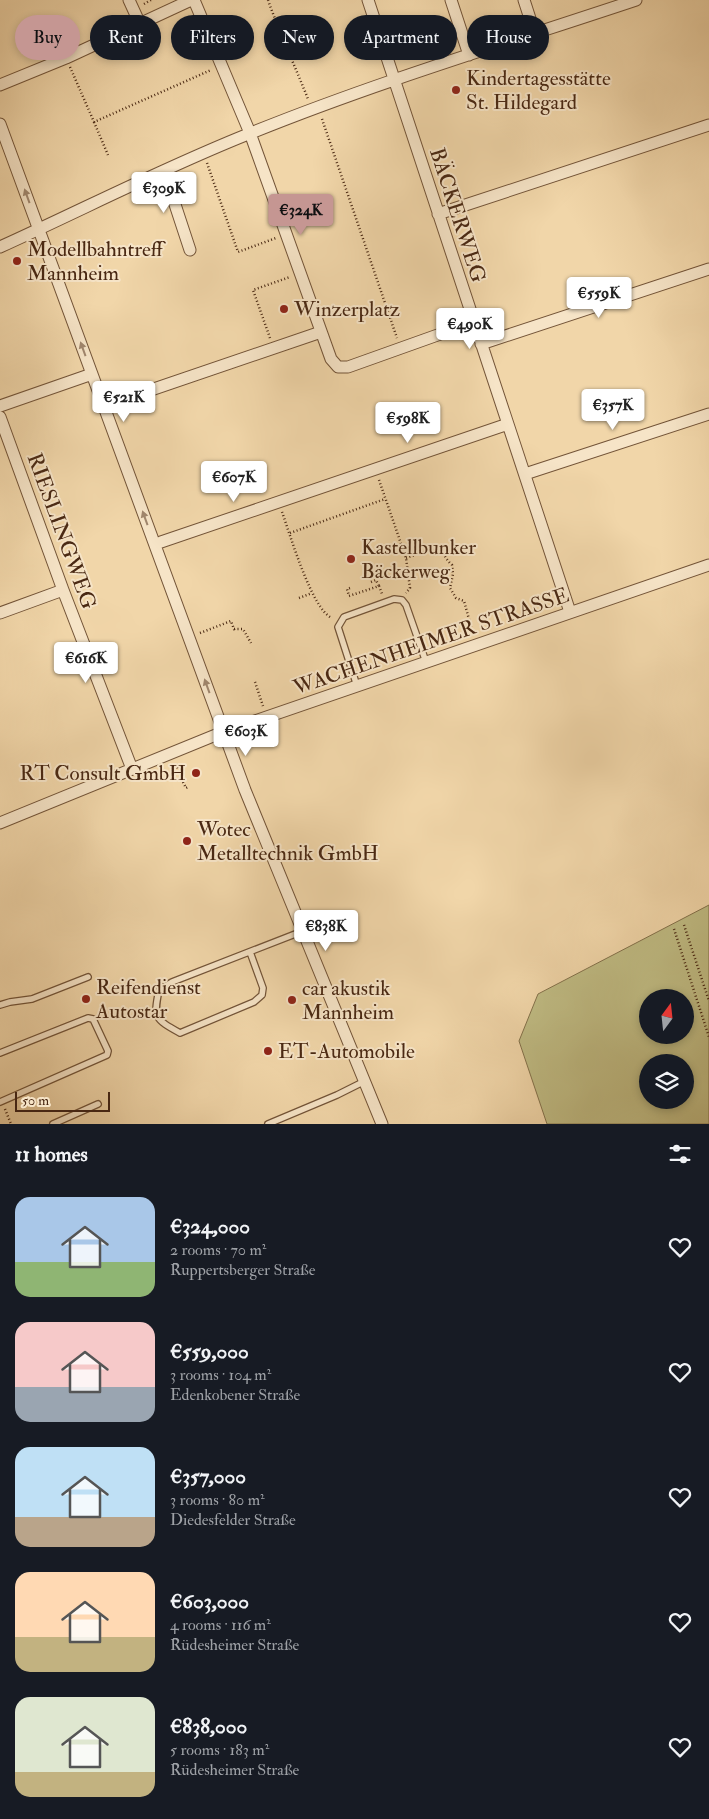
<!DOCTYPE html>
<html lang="en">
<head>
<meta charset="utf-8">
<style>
	body { margin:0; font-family:"IM FELL Double Pica",serif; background:#242831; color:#f1f3f6; height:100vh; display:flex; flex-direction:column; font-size:19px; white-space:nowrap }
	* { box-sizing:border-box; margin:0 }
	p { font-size:16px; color:#9ea1a6 }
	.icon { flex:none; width:28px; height:28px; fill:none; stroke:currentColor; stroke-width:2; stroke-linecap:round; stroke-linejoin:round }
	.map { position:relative; height:1124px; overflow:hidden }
	.panel { display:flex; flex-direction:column; background:#171b24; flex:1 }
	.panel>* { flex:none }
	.top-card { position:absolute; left:15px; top:15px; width:680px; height:45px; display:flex; gap:10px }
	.needle { width:32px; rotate:15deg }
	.controls { position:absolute; left:639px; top:989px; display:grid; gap:10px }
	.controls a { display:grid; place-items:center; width:55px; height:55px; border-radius:50%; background:#171b24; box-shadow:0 2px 8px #0003; font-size:25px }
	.scale { position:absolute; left:15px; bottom:12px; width:95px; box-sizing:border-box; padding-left:5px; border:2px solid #492813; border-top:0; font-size:14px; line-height:18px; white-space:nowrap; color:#492813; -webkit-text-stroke:4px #f6e4c7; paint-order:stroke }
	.price { position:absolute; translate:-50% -42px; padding:0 11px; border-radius:5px; background:#fff; color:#222; font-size:16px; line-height:32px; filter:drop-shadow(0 1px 2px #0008) }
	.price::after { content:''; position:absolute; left:50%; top:30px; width:15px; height:11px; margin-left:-8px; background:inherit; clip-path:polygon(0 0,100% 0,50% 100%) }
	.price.selected { background:#c59692; color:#111 }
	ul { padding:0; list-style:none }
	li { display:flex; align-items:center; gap:15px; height:125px; padding:0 15px }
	li span { display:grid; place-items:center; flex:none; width:140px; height:100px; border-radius:15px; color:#555 }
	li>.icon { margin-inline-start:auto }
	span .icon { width:60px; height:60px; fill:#fffc; stroke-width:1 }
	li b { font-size:21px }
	h2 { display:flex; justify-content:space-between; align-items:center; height:60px; padding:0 15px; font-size:21px }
	.chip { padding:0 18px; border-radius:22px; background:#171b24; box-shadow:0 2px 8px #0003; font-size:18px; line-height:45px }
	.chip.selected { background:#c59692; color:#111 }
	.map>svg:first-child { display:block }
	.green { fill:#c0bc84; stroke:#84724c; fill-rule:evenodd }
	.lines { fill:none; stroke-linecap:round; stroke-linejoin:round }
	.lane-casing { stroke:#735438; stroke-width:8 }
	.street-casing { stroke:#735438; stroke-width:13 }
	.path { stroke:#492813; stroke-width:2.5; stroke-dasharray:1 2.5; stroke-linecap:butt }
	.lane { stroke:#f6e4c7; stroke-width:5.5 }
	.street { stroke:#f6e4c7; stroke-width:11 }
	.oneway { fill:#a0866d }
	.poi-dot { fill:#8f2418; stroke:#f6e4c7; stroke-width:2 }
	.labels { text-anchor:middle; stroke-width:4; stroke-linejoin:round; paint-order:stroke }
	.poi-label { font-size:21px; fill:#492813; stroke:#f6e4c7; text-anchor:start }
	.street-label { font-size:21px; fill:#492813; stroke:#f6e4c7 }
</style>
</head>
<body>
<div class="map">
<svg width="709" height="1124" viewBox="0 0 709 1124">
	<rect width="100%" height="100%" fill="#f1d6a9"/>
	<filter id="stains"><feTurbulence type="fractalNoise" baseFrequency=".004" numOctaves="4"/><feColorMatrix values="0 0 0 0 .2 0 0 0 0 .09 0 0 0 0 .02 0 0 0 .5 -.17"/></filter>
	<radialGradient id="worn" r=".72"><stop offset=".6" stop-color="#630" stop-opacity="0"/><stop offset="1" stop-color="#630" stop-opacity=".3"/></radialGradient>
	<path class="green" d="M709,905v219h-162l-28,-83 19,-47zM648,998h37v37h-37zM648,1062h37v38h-37z"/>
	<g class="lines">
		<g class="lane-casing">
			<path id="lane" d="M357,686l-19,-59 6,-10 50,-18 8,1 4,5 20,57
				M250,952l13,36 -1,7 -8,7 -74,31c-25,-14 -27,-15 -21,-43l13,-8 131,-51
				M0,1005l10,-3 22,-3 56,-22
				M0,1053l88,-35 5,1 15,32 -1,4 -107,47
				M53,1124l45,-20
				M268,1124l69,-29 28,-14"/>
		</g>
		<g class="street-casing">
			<path id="street" d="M129,0l11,24
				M194,0l56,133 81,226 7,8h10l126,-45
				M368,0l202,612
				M451,0l18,55
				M524,0l11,34
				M0,85l66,-27 125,-58
				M0,124l245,666 137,334
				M164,171l26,79
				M438,214l271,-89
				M0,247c84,-38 165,-80 251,-114 126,-51 256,-90 385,-133
				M481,344l228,-75
				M0,406l92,-32
				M104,406l217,-74
				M0,417l63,173 69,179
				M525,474l184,-60
				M161,542l347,-118
				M0,613l63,-23
				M0,823l223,-91 486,-167"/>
		</g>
		<path class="path" d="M268,0c12,34 27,66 40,99
			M144,4l7,-4
			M472,27l14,-4
			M70,67l24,55 117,-52
			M322,119l75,219
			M94,122l14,33
			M207,163l31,89 38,-14
			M270,338l-17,-48 37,-13
			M379,480l27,78 4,30 -4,5
			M282,512c8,22 30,98 50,106
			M290,533l95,-34
			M406,558l32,-11c6,6 8,13 14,18l1,9 -3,14 6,10 8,3 9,33
			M371,582l5,-2 3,6
			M350,588l-3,1 2,7 30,-10 3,8
			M299,598l13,-5
			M234,629h9l8,14
			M200,633l31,-12 4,11
			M255,682l8,24
			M176,764l3,7
			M183,782l3,6 2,-1
			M684,925l25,76
			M674,929l35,108
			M5,1109l6,15"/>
		<use href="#lane" class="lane"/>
		<use href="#street" class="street"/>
	</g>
	<defs><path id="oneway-solid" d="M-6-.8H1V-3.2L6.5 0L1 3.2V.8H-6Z" transform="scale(1.25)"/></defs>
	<g class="oneway">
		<use href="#oneway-solid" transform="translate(27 196) rotate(-110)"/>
		<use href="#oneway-solid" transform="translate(83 349) rotate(-110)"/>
		<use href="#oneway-solid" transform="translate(145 518) rotate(-110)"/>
		<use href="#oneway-solid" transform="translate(207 686) rotate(-110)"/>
	</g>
	<g class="poi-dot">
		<circle cx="456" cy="90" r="5"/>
		<circle cx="17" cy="261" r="5"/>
		<circle cx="284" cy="309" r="5"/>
		<circle cx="351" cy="559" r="5"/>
		<circle cx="196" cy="773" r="5"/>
		<circle cx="187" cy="841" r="5"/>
		<circle cx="86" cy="999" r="5"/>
		<circle cx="292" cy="1000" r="5"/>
		<circle cx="268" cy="1051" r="5"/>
	</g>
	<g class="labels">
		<g class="poi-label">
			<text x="466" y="85">Kindertagesstätte<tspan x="466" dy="24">St. Hildegard</tspan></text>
			<text x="27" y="256">Modellbahntreff<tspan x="27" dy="24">Mannheim</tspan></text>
			<text x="294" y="316">Winzerplatz</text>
			<text x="361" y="554">Kastellbunker<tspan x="361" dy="24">Bäckerweg</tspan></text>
			<text x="186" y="780" text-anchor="end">RT Consult GmbH</text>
			<text x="197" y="836">Wotec<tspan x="197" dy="24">Metalltechnik GmbH</tspan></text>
			<text x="96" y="994">Reifendienst<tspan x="96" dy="24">Autostar</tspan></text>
			<text x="302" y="995">car akustik<tspan x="302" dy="24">Mannheim</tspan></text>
			<text x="278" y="1058">ET-Automobile</text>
		</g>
		<g class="street-label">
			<text transform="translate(458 215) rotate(72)" y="7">BÄCKERWEG</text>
			<text transform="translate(62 531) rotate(70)" y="7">RIESLINGWEG</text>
			<text transform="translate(431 641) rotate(-19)" y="7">WACHENHEIMER STRASSE</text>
		</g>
	</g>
	<rect width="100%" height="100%" filter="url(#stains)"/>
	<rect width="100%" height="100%" fill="url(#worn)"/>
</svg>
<div class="controls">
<a><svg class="needle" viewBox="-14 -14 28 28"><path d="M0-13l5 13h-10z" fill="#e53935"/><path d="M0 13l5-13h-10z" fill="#9ea1a6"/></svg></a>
<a><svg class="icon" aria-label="layers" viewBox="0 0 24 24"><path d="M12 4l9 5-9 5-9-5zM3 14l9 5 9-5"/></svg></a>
</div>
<div class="scale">50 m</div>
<b class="price" style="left:164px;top:214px">€309K</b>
<b class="price selected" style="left:301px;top:236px">€324K</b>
<b class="price" style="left:599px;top:319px">€559K</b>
<b class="price" style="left:470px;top:350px">€490K</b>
<b class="price" style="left:124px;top:423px">€521K</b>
<b class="price" style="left:613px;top:431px">€357K</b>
<b class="price" style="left:408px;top:444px">€598K</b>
<b class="price" style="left:234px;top:503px">€607K</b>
<b class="price" style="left:86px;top:684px">€616K</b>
<b class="price" style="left:246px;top:757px">€603K</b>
<b class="price" style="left:326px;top:952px">€838K</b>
<div class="top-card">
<a class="chip selected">Buy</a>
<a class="chip">Rent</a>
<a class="chip">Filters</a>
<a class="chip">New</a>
<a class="chip">Apartment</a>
<a class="chip">House</a>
</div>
</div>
<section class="panel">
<h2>11 homes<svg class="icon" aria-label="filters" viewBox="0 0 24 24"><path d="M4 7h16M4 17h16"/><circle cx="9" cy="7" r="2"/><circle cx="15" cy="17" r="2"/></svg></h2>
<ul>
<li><span style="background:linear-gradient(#a9c7e8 65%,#8fb573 0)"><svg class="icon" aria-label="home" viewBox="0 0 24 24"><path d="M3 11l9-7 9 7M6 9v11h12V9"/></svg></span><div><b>€324,000</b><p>2 rooms · 70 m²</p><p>Ruppertsberger Straße</p></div><svg class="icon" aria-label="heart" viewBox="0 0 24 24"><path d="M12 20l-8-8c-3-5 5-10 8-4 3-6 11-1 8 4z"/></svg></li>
<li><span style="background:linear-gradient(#f6c9c9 65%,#9aa5b1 0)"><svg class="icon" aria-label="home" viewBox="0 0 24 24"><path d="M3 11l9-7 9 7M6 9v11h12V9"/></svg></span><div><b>€559,000</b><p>3 rooms · 104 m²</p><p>Edenkobener Straße</p></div><svg class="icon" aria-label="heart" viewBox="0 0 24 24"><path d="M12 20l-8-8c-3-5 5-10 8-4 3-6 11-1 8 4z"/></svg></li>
<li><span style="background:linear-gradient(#bfe0f5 70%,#b9a48a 0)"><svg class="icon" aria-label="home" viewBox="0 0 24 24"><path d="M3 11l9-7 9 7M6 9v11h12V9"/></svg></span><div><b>€357,000</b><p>3 rooms · 80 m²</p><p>Diedesfelder Straße</p></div><svg class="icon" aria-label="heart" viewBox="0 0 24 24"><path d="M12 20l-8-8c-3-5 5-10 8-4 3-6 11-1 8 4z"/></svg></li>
<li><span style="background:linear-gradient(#ffd9b3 65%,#c2b280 0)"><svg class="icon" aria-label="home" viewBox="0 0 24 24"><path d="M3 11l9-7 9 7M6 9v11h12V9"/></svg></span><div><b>€603,000</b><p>4 rooms · 116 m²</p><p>Rüdesheimer Straße</p></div><svg class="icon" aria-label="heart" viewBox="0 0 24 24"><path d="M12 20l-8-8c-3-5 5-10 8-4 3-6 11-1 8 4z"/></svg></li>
<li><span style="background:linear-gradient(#dfe7d0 75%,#c2b280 0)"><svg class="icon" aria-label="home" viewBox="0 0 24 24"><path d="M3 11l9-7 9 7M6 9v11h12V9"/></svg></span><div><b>€838,000</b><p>5 rooms · 183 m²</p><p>Rüdesheimer Straße</p></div><svg class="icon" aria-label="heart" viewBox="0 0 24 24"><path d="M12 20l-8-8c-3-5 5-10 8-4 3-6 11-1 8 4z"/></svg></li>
</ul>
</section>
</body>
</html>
